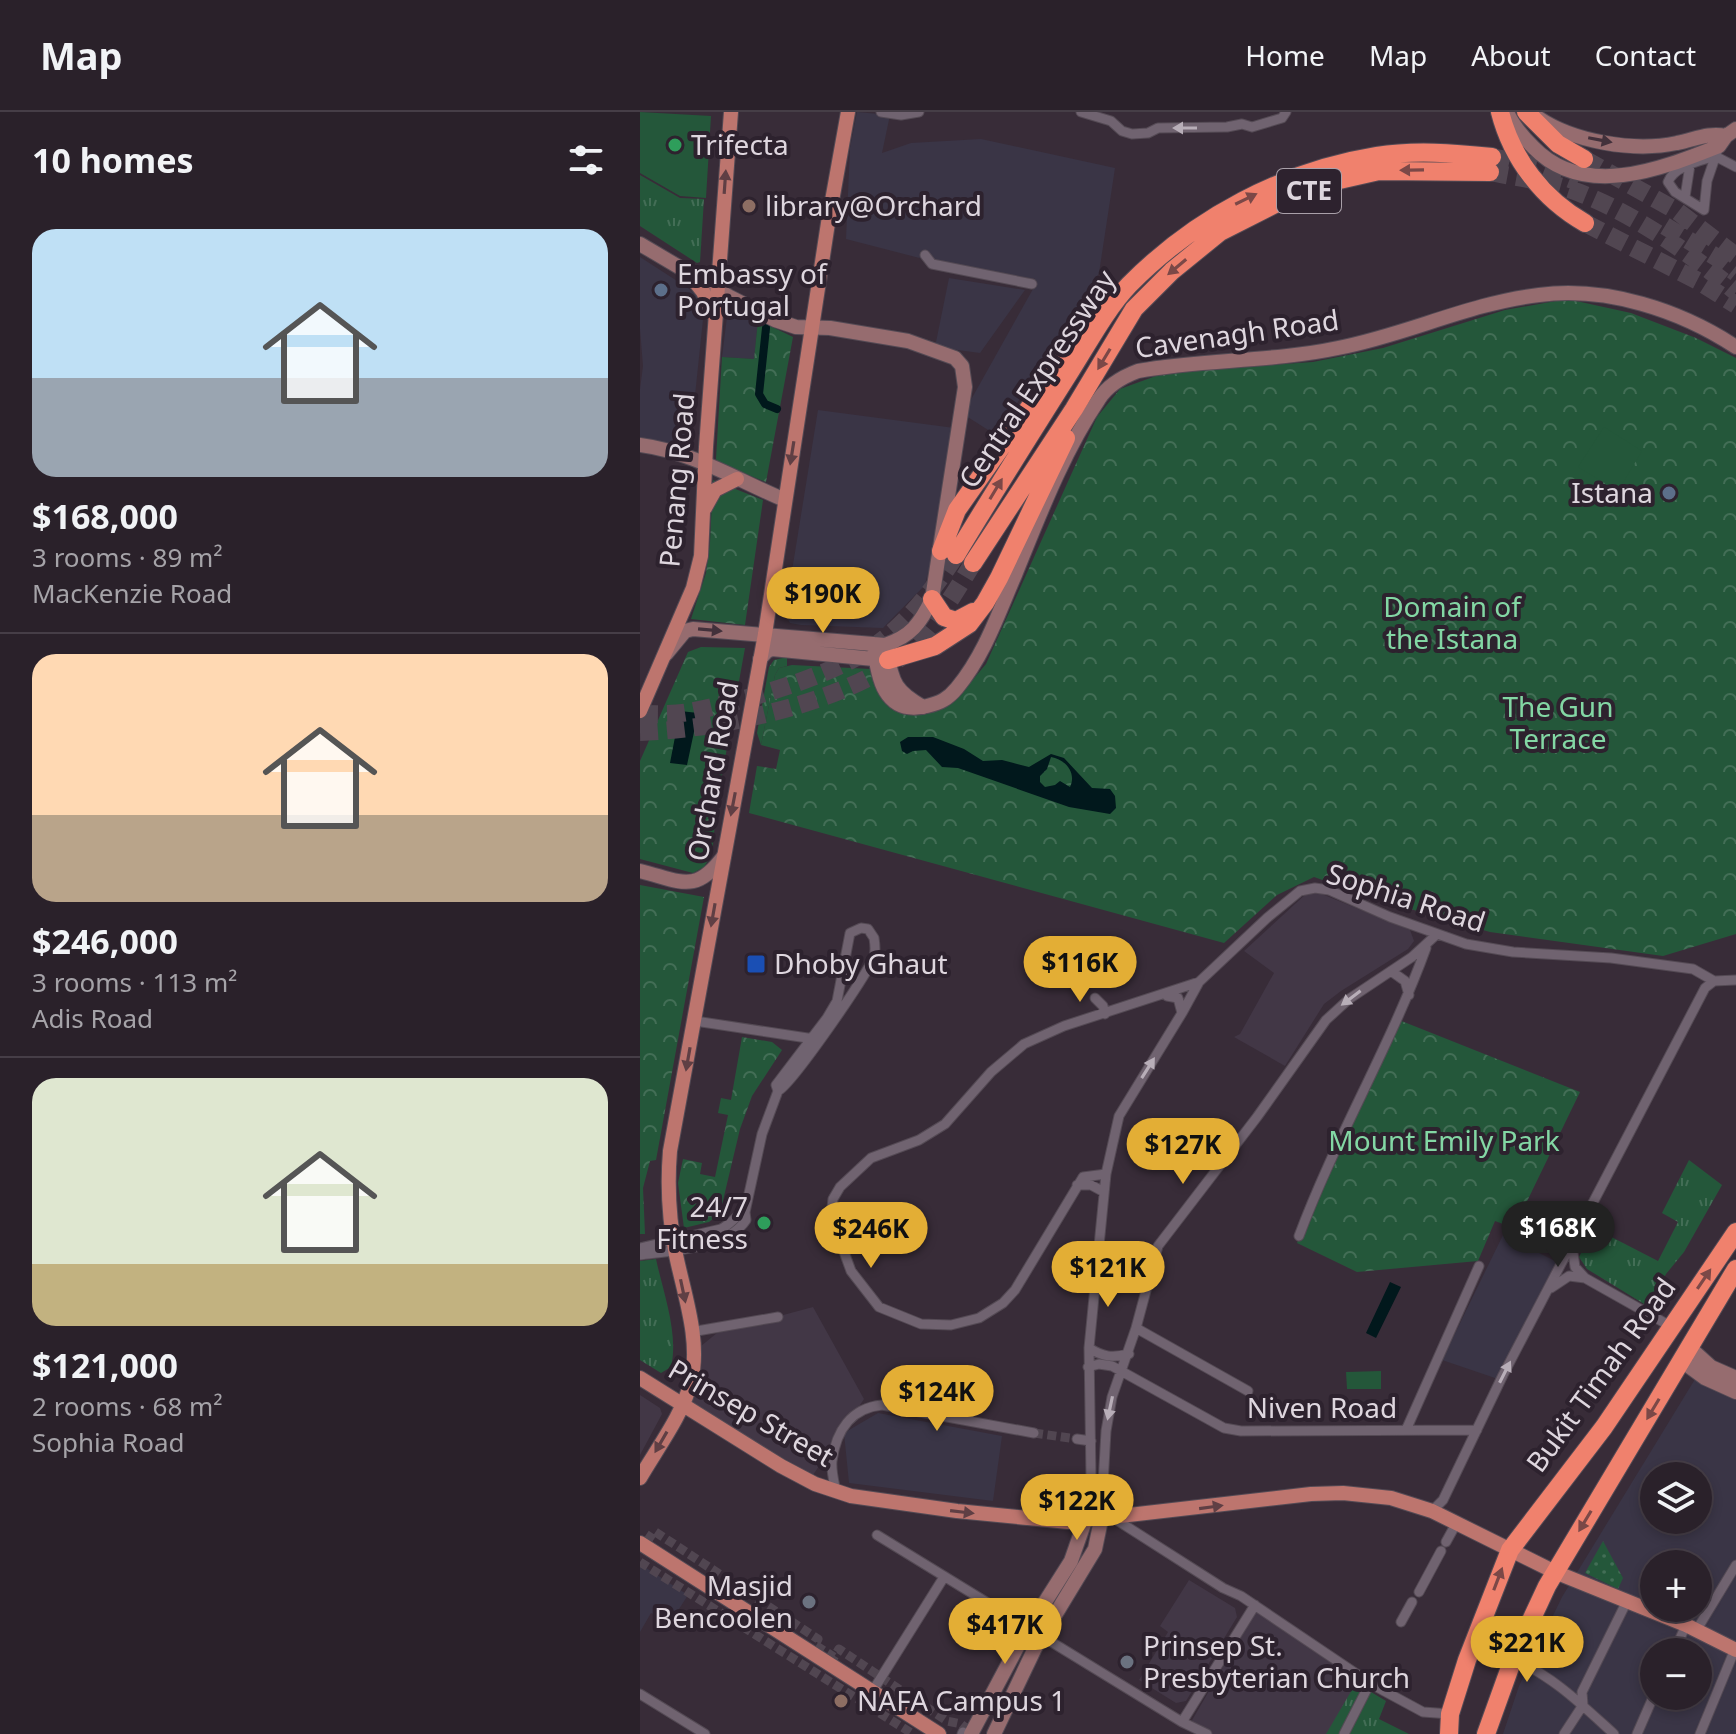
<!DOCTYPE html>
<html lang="en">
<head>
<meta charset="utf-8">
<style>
	body { margin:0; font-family:"Noto Sans",sans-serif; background:#362e36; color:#f1f3f6; height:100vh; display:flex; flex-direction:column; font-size:30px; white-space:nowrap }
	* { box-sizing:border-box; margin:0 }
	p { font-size:26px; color:#a5a3a8 }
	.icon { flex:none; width:44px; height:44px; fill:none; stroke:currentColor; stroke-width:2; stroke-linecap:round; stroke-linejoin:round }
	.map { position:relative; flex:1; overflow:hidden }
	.drawer { display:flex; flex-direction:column; background:#2a212a; width:640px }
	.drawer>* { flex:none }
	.controls { position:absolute; left:1000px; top:1350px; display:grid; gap:16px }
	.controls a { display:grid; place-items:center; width:72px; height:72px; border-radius:50%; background:#2a212a; box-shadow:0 4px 12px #0003,0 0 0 2px #463e47; font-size:40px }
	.price { position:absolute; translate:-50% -68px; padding:0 18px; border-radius:28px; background:#e3ae35; color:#111; font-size:26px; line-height:52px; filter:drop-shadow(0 2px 4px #0008) }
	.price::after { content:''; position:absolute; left:50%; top:48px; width:24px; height:18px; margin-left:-12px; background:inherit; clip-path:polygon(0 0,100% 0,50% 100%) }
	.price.active { background:#222; color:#fff }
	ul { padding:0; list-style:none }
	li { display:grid; align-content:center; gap:16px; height:424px; padding:0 32px }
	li+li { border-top:2px solid #463e47 }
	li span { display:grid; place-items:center; height:248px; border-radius:24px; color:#555 }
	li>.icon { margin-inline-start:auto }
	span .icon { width:144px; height:144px; fill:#fffc; stroke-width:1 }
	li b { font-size:34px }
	h2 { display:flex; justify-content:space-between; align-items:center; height:96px; padding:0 32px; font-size:34px }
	header { display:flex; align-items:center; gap:48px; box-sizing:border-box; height:112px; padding:0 40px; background:#2a212a; border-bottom:2px solid #463e47 }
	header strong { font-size:38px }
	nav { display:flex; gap:44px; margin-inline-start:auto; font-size:28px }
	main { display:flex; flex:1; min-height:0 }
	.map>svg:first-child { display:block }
	.commercial { fill:#3a3546; fill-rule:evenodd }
	.education { fill:#423746 }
	.grass { fill:url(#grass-tufts) }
	.park { fill:url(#park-crowns) }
	.garden { fill:url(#garden-dots) }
	.pitch { fill:#24573a }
	.water { fill:#01181c; fill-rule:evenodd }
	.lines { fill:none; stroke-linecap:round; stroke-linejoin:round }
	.canal { stroke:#01181c; stroke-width:8 }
	.street-tunnel { stroke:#514651; stroke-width:9; stroke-dasharray:9 4.5; stroke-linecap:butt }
	.highway-tunnel { stroke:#514651; stroke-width:18; stroke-dasharray:18 9; stroke-linecap:butt }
	.street-casing { stroke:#544a54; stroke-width:11 }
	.secondary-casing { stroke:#544a54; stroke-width:16 }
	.primary-casing { stroke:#544a54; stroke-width:16 }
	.highway-casing { stroke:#544a54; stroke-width:20 }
	.street { stroke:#706370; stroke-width:9 }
	.secondary { stroke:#966c6f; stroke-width:14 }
	.primary { stroke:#bd756e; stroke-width:14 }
	.highway { stroke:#f0816d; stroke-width:18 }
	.oneway { fill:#b8aeb8 }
	.oneway2 { fill:#42313b }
	.oneway3 { fill:#7b4847 }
	.oneway4 { fill:#5f3f44 }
	.leisure-dot { fill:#2e9e5b; stroke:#2d222e; stroke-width:3 }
	.education-dot { fill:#8d6e63; stroke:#2d222e; stroke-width:3 }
	.service-dot { fill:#5c6f8a; stroke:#2d222e; stroke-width:3 }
	.transit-dot { fill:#1a4fb4; stroke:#2d222e; stroke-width:3 }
	.worship-dot { fill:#6b7280; stroke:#2d222e; stroke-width:3 }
	.labels { text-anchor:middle; stroke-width:8; stroke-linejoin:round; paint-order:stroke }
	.shield { fill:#2d222e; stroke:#a9a0a9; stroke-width:2 }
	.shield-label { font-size:26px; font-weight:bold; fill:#ded6de }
	.poi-label { font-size:28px; fill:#ded6de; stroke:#2d222e; text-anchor:start }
	.street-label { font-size:28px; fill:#ded6de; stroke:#2d222e }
	.park-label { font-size:28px; fill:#83d7a4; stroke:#2d222e }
</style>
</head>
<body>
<header>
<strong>Map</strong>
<nav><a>Home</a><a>Map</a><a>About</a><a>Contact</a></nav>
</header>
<main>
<section class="drawer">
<h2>10 homes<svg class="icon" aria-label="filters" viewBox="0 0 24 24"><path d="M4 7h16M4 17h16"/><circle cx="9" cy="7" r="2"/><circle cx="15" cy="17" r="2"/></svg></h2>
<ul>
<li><span style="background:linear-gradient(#bfe0f5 60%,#9aa5b1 0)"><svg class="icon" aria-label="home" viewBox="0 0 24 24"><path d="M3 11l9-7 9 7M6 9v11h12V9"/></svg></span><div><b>$168,000</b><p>3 rooms · 89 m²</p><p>MacKenzie Road</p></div></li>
<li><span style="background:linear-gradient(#ffd9b3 65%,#b9a48a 0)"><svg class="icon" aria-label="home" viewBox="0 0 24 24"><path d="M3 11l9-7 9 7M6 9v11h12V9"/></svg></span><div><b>$246,000</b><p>3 rooms · 113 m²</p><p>Adis Road</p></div></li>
<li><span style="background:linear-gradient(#dfe7d0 75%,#c2b280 0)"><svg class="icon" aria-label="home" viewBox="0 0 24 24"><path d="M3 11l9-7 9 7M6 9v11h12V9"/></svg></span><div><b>$121,000</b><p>2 rooms · 68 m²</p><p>Sophia Road</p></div></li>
</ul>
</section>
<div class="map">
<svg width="1096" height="1622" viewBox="0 0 1096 1622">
	<defs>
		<pattern id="grass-tufts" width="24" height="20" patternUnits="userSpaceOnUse" patternTransform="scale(2)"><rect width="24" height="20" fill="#24573a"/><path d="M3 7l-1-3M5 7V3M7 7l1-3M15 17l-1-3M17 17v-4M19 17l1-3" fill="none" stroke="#436e56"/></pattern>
		<pattern id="park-crowns" width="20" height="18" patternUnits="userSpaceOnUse" patternTransform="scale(2)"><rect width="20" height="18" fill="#24573a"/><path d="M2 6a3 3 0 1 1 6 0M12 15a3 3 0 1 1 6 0" fill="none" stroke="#436e56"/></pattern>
		<pattern id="garden-dots" width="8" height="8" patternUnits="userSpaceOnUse" patternTransform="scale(2)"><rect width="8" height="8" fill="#24573a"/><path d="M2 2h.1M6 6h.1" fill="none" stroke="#436e56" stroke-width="1.8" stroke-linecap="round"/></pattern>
	</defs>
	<rect width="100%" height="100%" fill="#382c38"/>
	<path class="commercial" d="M217,0l33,3 -8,38 29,-10 70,-4 134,29 -16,105 -14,27 -89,135 -33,-21 70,-125 2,-10 -100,-17 -89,-23 4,-91z
		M0,145l48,31 11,10 5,12 -14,133 -7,5 -43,-11v-48l3,-23 -3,-37z
		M309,166l76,12 -45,63 -45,-6z
		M99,196l19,12 -4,39 -32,-2 5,-40z
		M178,298l144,19 -37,156 -42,43 -82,-3 -11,-2 -5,-9z
		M863,1123l56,28 -61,116 -56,-19z
		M1060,1259l36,19v344h-233l16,-48 43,-89zM1014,1364h44v44h-44zM1014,1452h44v44h-44zM1014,1540h44v44h-44z
		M238,1301l124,23 -9,65 -144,-18 -5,-50z
		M0,1452l48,31 -18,28 -19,-10 -11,19z"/>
	<path class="education" d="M677,780l93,38 4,11 -6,8 -67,42 -17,13 -39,62 -51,-29 6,-3 34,-61 -30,-22 63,-58z
		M173,1195l51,92 -51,76 -110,-62 -13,-14 12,-34 -1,-19 16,-13z
		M0,1283l20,13 2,6 -22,41z
		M549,1468l46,28 2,9 -51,84 -10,2 -37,-23 29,-48 -8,-6z
		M616,1498l111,72 -25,52h-133l-18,-12z"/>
	<path class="grass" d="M0,63l40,23 24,1 -4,63 -3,1 -57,-37z
		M147,545v9l-8,2 -4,7 -14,70 -4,-12 12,-66 5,-7z
		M1049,1048l33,25 -38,67 -18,22 -17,33 -62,-38 -8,-12 15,-29 64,33 20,-39 -16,-9z
		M16,1147c7,33 23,75 15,108l-10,6 -21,-13v-99z
		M716,1571l30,18 -7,18 30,15h-83z"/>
	<path class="park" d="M927,187l64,14 65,25 40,20v576l-73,22 -173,-24 -107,-31 -69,-24 -37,18 -53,48 -475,-130 8,-47 19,3 4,-19 -19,-5 14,-70 4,-7 13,-3 98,5 27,38 43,-13 26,-31 111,-247 23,-28 47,-17 146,-10 70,-14 122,-38z
		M118,208l35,17 -27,145 -48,-19 -2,-4 6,-102 32,2z
		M73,368l50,20 -18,125 -54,-6 15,-46 4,-30z
		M61,535l44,1 -28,155 -5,51 -8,13 -11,6 -53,-14v-98l48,-109z
		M0,773l64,12 -48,263 -6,1 -7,27 2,46h-5z
		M759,908l181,72 -66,136 -19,-7 -17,40 -121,11 -60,-29 29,-70z
		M102,925l30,5 10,8 -30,46 -12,33 -20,84 -11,9 -25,6 -6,-45 5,-24 19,4 -2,11 15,3 13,-62 -10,-2 3,-15 10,2z"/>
	<path class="garden" d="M963,1429l20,37 -5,11 -33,-16z"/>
	<path class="pitch" d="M0,0l71,4 -5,82 -26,-2 -40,-23z
		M964,315l38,24 -24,40 -40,-24z
		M741,1259v18h-34l-1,-17z"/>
	<path class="water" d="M40,599l18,2 -11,52 -17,-2z
		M268,625h25l31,12 19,12 19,-1 27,7 22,-13 13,4 28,30 18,1 5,7 1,12 -6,6 -41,-7 -111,-39 -16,-1 -16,-17 -13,1 -6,3 -5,-3 -2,-9zM411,645c14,2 26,16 19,30l-10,-6 -5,4 -10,2 -5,-5v-6l7,-7z
		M258,1091h12l3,3 -2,9 -10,6 -14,-1 -1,-8z
		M750,1170l11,5 -25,51 -10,-5z"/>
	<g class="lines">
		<path class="canal" d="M126,216l-7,66 6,10 12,5"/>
		<path class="street-tunnel" d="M394,1321l43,6
			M0,1440l14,-21 164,108 -3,6 19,12 5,-8 108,72 14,3 5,4 -3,4
			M0,1450l273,172"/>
		<path class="highway-tunnel" d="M852,45l47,10 39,15
			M944,47l93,52 59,45
			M850,60c30,6 62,10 90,21 54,21 112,61 156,99
			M945,111l115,59 36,23
			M1025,114l51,31 20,16
			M0,602c16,0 34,1 49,-2 55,-11 146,-36 190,-69 31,-23 56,-56 77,-88
			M0,620c73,-2 193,-27 253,-69 35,-24 58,-64 80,-100"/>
		<g class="street-casing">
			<path id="street" d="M241,0l20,3 18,-3
				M441,0l30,9 11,10 10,3 16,-1 10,-5 69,-1 15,-3 10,3 30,-9 4,-6
				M1075,44c-15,5 -41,10 -47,26l7,10 29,18 3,-29 12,-35 -1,-2
				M1075,44l21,11
				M1045,85l5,-32
				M285,143l7,9 100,20
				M751,859l14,10 4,14
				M455,886l8,8 2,8
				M542,901l17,-31 68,-64 33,-27 15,-3 14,2 61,27 76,27 47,8 98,6 82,11 21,12
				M55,909l119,18
				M466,1062l-23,3 -68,113 -12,13 -24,15 -28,7 -30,-1 -42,-17 -28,-36 -20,-55 2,-17 7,-12 31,-29 48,-18 26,-16 46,-52 33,-28 40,-18 135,-44
				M437,1073h14l13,7
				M659,1124c37,-99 91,-189 127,-288
				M932,1133l3,22 10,11 87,49
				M0,1136l81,-19c10,-5 16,-15 24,-17
				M0,1143c31,-4 88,-7 106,-35l-1,-8 17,-78 16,-43 -2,-6 51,-67 10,-17 13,-68 11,-5 7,1 6,9c1,6 2,12 0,18 -5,17 -83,129 -96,135
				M911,1176l18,-12 16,2
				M496,1216l112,63
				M51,1220l87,-15
				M449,1236c14,9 23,10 40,6
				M448,1255l11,-3 13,2 112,62 17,3 236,-1
				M766,1318l73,-164
				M437,1327l14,2
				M196,1380c-2,-10 -5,-21 -4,-31 4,-30 19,-53 50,-56l152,28
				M792,1399l11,-11 60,-125 202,-387 9,-7 22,-1
				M475,1407l108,69 18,8 132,89 50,27 27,2
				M461,1408l5,-89 6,-34 24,-69 22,-82 99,-129 69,-97 23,-21 63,-42 24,-22
				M445,1409l6,-44 -2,-129 17,-174 13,-58 63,-103 -4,-15 -11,-2
				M237,1423l305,187 25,12
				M806,1430l11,-20
				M779,1480l22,-41
				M761,1510l11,-20
				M1056,1519l40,-66
				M1034,1540l12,-27
				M873,1547c40,17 69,46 101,75
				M232,1580l72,-115
				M0,1582l65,40
				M943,1593l-1,-13 43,-87
				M542,1610l73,-117
				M322,1622l1,-2
				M704,1622l26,-51
				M924,1622l19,-29
				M997,1622l17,-39
				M1060,1622l35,-85"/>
		</g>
		<g class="secondary-casing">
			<path id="secondary" d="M867,0c6,14 15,24 26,35 51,53 128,22 186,-1l7,-10 10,-7
				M897,5c36,25 97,35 140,26 17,-3 31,-11 49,-7
				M0,132l88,52 47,24 21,7 34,1 78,13 47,17 7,8 3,21 -33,212c-12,25 -21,37 -47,46l-192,-16 -8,2 -19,23
				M0,333c53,7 97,35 145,55
				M234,532c3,33 10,72 53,62 13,-3 21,-7 30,-18 28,-34 41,-74 58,-113 24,-59 48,-123 84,-176 9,-14 23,-22 39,-28 66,-12 134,-9 200,-23 68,-13 132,-45 201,-53 67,-9 141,15 197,52
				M247,541c5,30 9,39 36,54
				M120,547l7,-8 5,-2 112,11
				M0,759c41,10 55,24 84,-15
				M1050,1236l21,19 25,11
				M1042,1249l23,17 31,14
				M331,1622l50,-94 50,-79 14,-40
				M354,1622l41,-86 60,-99 6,-29"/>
		</g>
		<g class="primary-casing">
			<path id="primary" d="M45,157l18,23 12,25
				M65,396l10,-18 22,-11
				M0,599l53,-123 8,-32 5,-109 25,-335
				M0,1266l141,88 34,18 36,12 106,15 111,11 243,-28 32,-1 48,5 41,13 123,61 131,53 50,25
				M0,1366c16,-28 44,-65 51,-97 10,-40 -7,-87 -15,-126 -7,-35 -9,-68 -6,-104l95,-517 63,-411 20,-111
				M0,1431l299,191"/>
		</g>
		<g class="highway-casing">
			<path id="highway" d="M860,0c12,47 43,87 85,111
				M886,0l32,32 26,15
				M301,439l16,-41 110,-156
				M316,443c36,-60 74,-120 112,-180 18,-28 38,-66 61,-90 66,-67 154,-114 248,-129 37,-6 77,-3 115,1
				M333,451l101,-154 60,-100 38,-38 48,-39 59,-30 56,-21 44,-10 111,1
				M292,487l12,18 12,4 17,-9
				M248,548l47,-14 34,-22 16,-21 14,-25 67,-140
				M809,1622l1,-20 17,-54 43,-110 94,-123 132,-195
				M846,1622l27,-75 34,-73 189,-317"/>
		</g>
		<use href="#street" class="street"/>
		<use href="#secondary" class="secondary"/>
		<use href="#primary" class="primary"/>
		<use href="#highway" class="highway"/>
	</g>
	<defs><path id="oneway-solid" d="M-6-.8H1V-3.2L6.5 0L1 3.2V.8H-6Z" transform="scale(2)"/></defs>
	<g class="oneway">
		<use href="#oneway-solid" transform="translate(545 16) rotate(180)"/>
		<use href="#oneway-solid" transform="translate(711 886) rotate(143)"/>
		<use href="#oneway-solid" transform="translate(508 956) rotate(-58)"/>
		<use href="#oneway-solid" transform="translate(865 1260) rotate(-63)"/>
		<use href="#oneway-solid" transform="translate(470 1296) rotate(102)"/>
	</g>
	<g class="oneway2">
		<use href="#oneway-solid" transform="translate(960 28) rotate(11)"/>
		<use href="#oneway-solid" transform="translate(70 518) rotate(5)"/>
	</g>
	<g class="oneway3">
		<use href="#oneway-solid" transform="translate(772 58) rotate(179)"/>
		<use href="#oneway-solid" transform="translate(606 87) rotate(-26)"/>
		<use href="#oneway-solid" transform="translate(537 155) rotate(140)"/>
		<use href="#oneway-solid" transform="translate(464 247) rotate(121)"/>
		<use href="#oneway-solid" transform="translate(356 377) rotate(-59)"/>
		<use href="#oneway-solid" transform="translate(1064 1167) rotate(-56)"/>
		<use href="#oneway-solid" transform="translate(1013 1297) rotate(121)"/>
		<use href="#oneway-solid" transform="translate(945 1409) rotate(121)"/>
		<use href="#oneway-solid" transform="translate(858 1467) rotate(-69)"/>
	</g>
	<g class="oneway4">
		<use href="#oneway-solid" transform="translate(85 70) rotate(-86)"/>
		<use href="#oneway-solid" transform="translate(152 341) rotate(99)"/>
		<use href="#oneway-solid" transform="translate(93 692) rotate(101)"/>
		<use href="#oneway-solid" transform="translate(73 803) rotate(100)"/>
		<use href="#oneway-solid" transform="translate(48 947) rotate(100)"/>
		<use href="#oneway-solid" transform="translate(43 1179) rotate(78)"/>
		<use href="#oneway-solid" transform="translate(21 1330) rotate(120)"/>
		<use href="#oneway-solid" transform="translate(571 1395) rotate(-8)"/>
		<use href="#oneway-solid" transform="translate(322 1400) rotate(7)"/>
	</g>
	<g class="leisure-dot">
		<circle cx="35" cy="33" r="8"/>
		<circle cx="124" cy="1111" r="8"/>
	</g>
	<g class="education-dot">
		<circle cx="109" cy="94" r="8"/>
		<circle cx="201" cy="1589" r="8"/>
	</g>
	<g class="service-dot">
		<circle cx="21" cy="178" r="8"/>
		<circle cx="1029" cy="381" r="8"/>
	</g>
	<rect class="transit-dot" x="106" y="842" width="20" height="20" rx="4"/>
	<g class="worship-dot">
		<circle cx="169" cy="1490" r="8"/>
		<circle cx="487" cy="1550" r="8"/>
	</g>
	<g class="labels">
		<rect class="shield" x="637" y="57" width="64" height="44" rx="6"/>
		<g class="shield-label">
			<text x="669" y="88">CTE</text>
		</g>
		<g class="poi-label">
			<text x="51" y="43">Trifecta</text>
			<text x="125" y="104">library@Orchard</text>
			<text x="37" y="172">Embassy of<tspan x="37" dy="32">Portugal</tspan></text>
			<text x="1013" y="391" text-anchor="end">Istana</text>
			<text x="134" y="862">Dhoby Ghaut</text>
			<text x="108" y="1105" text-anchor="end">24/7<tspan x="108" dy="32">Fitness</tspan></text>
			<text x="153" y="1484" text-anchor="end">Masjid<tspan x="153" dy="32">Bencoolen</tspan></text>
			<text x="503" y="1544">Prinsep St.<tspan x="503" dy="32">Presbyterian Church</tspan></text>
			<text x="217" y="1599">NAFA Campus 1</text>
		</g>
		<g class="street-label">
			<text transform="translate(597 222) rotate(-8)" y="10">Cavenagh Road</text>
			<text transform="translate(397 267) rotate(-56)" y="10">Central Expressway</text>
			<text transform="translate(37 368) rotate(-85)" y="10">Penang Road</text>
			<text transform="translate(73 659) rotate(-80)" y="10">Orchard Road</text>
			<text transform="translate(766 786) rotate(18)" y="10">Sophia Road</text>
			<text transform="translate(961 1263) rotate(-54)" y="10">Bukit Timah Road</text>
			<text x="682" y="1306">Niven Road</text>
			<text transform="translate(111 1301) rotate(30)" y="10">Prinsep Street</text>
		</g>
		<g class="park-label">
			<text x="812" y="505">Domain of<tspan x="812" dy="32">the Istana</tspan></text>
			<text x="918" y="605">The Gun<tspan x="918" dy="32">Terrace</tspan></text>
			<text x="804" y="1039">Mount Emily Park</text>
		</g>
	</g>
</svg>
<div class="controls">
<a><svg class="icon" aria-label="layers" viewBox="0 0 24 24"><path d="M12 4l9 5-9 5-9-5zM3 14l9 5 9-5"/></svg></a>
<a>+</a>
<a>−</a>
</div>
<b class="price" style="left:183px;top:523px">$190K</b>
<b class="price" style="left:440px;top:892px">$116K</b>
<b class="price" style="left:543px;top:1074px">$127K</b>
<b class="price active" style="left:918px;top:1157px">$168K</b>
<b class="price" style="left:231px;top:1158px">$246K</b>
<b class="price" style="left:468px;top:1197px">$121K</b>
<b class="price" style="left:297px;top:1321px">$124K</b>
<b class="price" style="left:437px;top:1430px">$122K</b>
<b class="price" style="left:365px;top:1554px">$417K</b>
<b class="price" style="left:887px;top:1572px">$221K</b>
</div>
</main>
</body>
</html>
